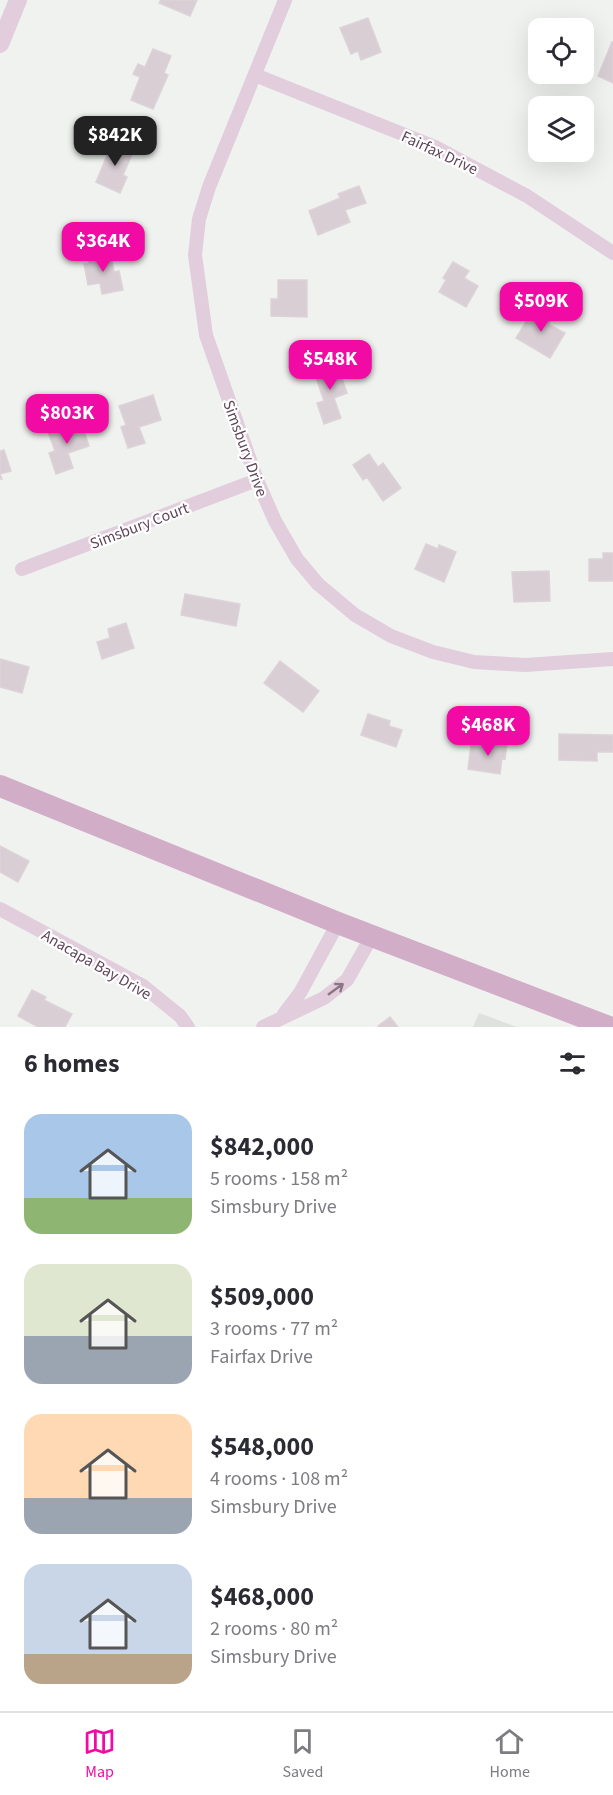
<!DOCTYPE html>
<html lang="en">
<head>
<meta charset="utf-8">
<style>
	body { margin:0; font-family:"Source Sans 3",sans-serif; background:#f7f7f7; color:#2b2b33; height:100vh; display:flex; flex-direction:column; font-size:22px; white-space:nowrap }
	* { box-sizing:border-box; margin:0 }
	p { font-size:20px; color:#7c7c81 }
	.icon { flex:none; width:33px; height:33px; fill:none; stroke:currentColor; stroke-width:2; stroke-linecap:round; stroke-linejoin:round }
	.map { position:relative; height:1027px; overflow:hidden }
	.drawer { display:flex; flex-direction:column; background:#fff; flex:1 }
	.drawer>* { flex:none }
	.controls { position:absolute; left:528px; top:18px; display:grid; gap:12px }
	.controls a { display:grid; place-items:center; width:66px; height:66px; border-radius:12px; background:#fff; box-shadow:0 6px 24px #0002; font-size:30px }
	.price { position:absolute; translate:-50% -51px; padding:0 14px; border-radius:12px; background:#f20aa4; color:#fff; font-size:20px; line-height:39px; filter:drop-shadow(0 2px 3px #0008) }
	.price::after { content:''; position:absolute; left:50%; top:36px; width:18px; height:14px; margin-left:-9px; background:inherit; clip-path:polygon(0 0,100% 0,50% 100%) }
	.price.selected { background:#222; color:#fff }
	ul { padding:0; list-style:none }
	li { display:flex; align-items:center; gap:18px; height:150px; padding:0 24px }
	li span { display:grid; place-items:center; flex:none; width:168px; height:120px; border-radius:18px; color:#555 }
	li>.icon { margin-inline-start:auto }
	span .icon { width:72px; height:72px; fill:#fffc; stroke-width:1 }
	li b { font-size:26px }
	h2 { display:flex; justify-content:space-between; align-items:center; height:72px; padding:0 24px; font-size:26px }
	.tabs { display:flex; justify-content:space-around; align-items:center; height:84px; border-top:2px solid #e1e1e2; background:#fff; font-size:16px; color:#7c7c81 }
	.tabs a { display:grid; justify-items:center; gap:3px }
	.tabs .selected { color:#f20aa4 }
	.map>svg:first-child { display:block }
	.education { fill:#dfe1de }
	.building { fill:#d8ced4; stroke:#dcd3d8; stroke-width:1.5 }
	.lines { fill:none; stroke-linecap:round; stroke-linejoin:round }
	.minor { stroke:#e1cddc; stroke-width:14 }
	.tertiary { stroke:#e1cddc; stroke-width:18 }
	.primary { stroke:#d1adc7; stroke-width:22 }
	.oneway { stroke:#8c7587 }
	.labels { text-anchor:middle; stroke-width:4.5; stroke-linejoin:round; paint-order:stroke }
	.street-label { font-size:16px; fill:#5f4659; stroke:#fff }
</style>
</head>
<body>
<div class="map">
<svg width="613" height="1027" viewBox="0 0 613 1027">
	<rect width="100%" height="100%" fill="#f0f2f0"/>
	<path class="education" d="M479,1013l38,14h-44z"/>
	<path class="building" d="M161,0h36l-7,16 -31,-13z
		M368,18l13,34 -20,8 -3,-9 -7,3 -11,-26z
		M612,42h1v41l-15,-7z
		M153,49l18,7 -7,17 4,2 -15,34 -22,-9 9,-23 -7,-3 5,-10 7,3z
		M534,112h4v21h-4z
		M113,141l21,9 -11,25 4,2 -7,16 -24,-11z
		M359,186l7,17 -21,7 5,12 -32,13 -9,-24 31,-13 -2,-4z
		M110,251l4,21 5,-1 4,19 -21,4 -2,-11 -12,2 -4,-21h5l-2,-9z
		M453,262l16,9 -5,7 14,8 -12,21 -27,-15 7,-12 -3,-2z
		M278,280h29v37l-36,-1v-17h7z
		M535,307l17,11 -4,6 17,9 -15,25 -34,-20z
		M336,361l11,32 -13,5 7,20 -17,6 -7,-21 7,-2 -11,-32z
		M153,395l8,25 -22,7 6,16 -17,5 -7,-21 5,-2 -7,-19z
		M81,421l8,25 -21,7 5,15 -17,6 -7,-21 6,-2 -7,-19z
		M4,450l7,21 -11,3 2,5h-2v-28z
		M369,454l9,13 5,-4 18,25 -18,13 -16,-24 -4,3 -10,-15z
		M426,544l12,5 1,-4 17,7 -12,30 -29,-13z
		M603,553h10v28h-24v-22h14z
		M549,571l1,30 -36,1 -2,-30z
		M185,594l55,10 -4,22 -55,-11z
		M126,623l8,25 -32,11 -5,-17 13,-4 -2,-9z
		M0,659l29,8 -7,26 -22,-6z
		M280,661l39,30 -16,21 -39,-29z
		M368,714l22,7 -1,5 13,4 -6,17 -35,-12z
		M559,734l54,1v17h-16v9l-38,-1z
		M489,741l18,2 -2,16 -3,-1 -2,16 -32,-5 3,-24 17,2z
		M0,846l29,15 -11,21 -18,-10z
		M32,990l14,7 -2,3 28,14 -7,13h-27l-20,-11z
		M390,1017l8,10h-19l-1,-1z"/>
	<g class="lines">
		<path class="minor" d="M285,0l-76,187 -10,32 -4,36 11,80 51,145 18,41 22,38 21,25 37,31 36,21 42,16 41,10 51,3 88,-6
			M255,75l180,72 92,49 86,57
			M22,569l235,-89
			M0,909l143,77 37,30 8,11
			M284,1014l16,-21 38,-70
			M263,1027l61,-29 23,-18 25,-44"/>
		<path class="tertiary" d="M0,44l18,-44"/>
		<path class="primary" d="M0,786l338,137 271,104"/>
	</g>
	<defs><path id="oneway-shaft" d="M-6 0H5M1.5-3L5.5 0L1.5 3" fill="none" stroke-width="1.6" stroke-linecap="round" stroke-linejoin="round" transform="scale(1.5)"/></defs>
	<use class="oneway" href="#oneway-shaft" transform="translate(336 989) rotate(-36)"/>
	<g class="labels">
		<g class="street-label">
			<text transform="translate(440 152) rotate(25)" y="6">Fairfax Drive</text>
			<text transform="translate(246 448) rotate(70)" y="6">Simsbury Drive</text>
			<text transform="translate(139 525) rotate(-21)" y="6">Simsbury Court</text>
			<text transform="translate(97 964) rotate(30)" y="6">Anacapa Bay Drive</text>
		</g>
	</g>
</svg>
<div class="controls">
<a><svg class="icon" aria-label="locate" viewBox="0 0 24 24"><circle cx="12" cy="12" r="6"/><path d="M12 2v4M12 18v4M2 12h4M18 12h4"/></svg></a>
<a><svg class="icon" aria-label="layers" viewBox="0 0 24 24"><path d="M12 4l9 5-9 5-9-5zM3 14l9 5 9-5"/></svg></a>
</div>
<b class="price selected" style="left:115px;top:167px">$842K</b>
<b class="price" style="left:103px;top:273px">$364K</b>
<b class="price" style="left:541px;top:333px">$509K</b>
<b class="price" style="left:330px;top:391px">$548K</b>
<b class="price" style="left:67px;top:445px">$803K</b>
<b class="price" style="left:488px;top:757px">$468K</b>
</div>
<section class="drawer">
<h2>6 homes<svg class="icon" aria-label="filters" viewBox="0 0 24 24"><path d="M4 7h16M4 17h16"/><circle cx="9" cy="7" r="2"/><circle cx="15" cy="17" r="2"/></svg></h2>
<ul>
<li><span style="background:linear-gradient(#a9c7e8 70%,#8fb573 0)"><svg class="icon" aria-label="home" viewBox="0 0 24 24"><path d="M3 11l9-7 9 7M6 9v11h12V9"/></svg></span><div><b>$842,000</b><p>5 rooms · 158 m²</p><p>Simsbury Drive</p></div></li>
<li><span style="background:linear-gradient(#dfe7d0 60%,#9aa5b1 0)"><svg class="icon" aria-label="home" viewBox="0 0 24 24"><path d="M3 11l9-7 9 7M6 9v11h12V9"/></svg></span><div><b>$509,000</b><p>3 rooms · 77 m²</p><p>Fairfax Drive</p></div></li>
<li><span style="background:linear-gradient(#ffd9b3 70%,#9aa5b1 0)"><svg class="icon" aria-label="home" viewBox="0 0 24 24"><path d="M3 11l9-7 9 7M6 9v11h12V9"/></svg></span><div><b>$548,000</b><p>4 rooms · 108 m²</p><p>Simsbury Drive</p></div></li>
<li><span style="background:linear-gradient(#c9d6e8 75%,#b9a48a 0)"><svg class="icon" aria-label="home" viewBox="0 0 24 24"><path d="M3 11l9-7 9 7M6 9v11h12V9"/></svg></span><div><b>$468,000</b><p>2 rooms · 80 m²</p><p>Simsbury Drive</p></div></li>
</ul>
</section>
<nav class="tabs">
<a class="selected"><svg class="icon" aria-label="map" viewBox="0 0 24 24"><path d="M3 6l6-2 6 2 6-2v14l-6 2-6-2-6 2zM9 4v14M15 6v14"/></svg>Map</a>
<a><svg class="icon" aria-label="saved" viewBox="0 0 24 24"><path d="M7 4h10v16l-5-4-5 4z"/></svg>Saved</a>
<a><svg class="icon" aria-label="home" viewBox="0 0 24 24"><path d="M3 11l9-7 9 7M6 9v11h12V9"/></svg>Home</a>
</nav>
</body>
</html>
